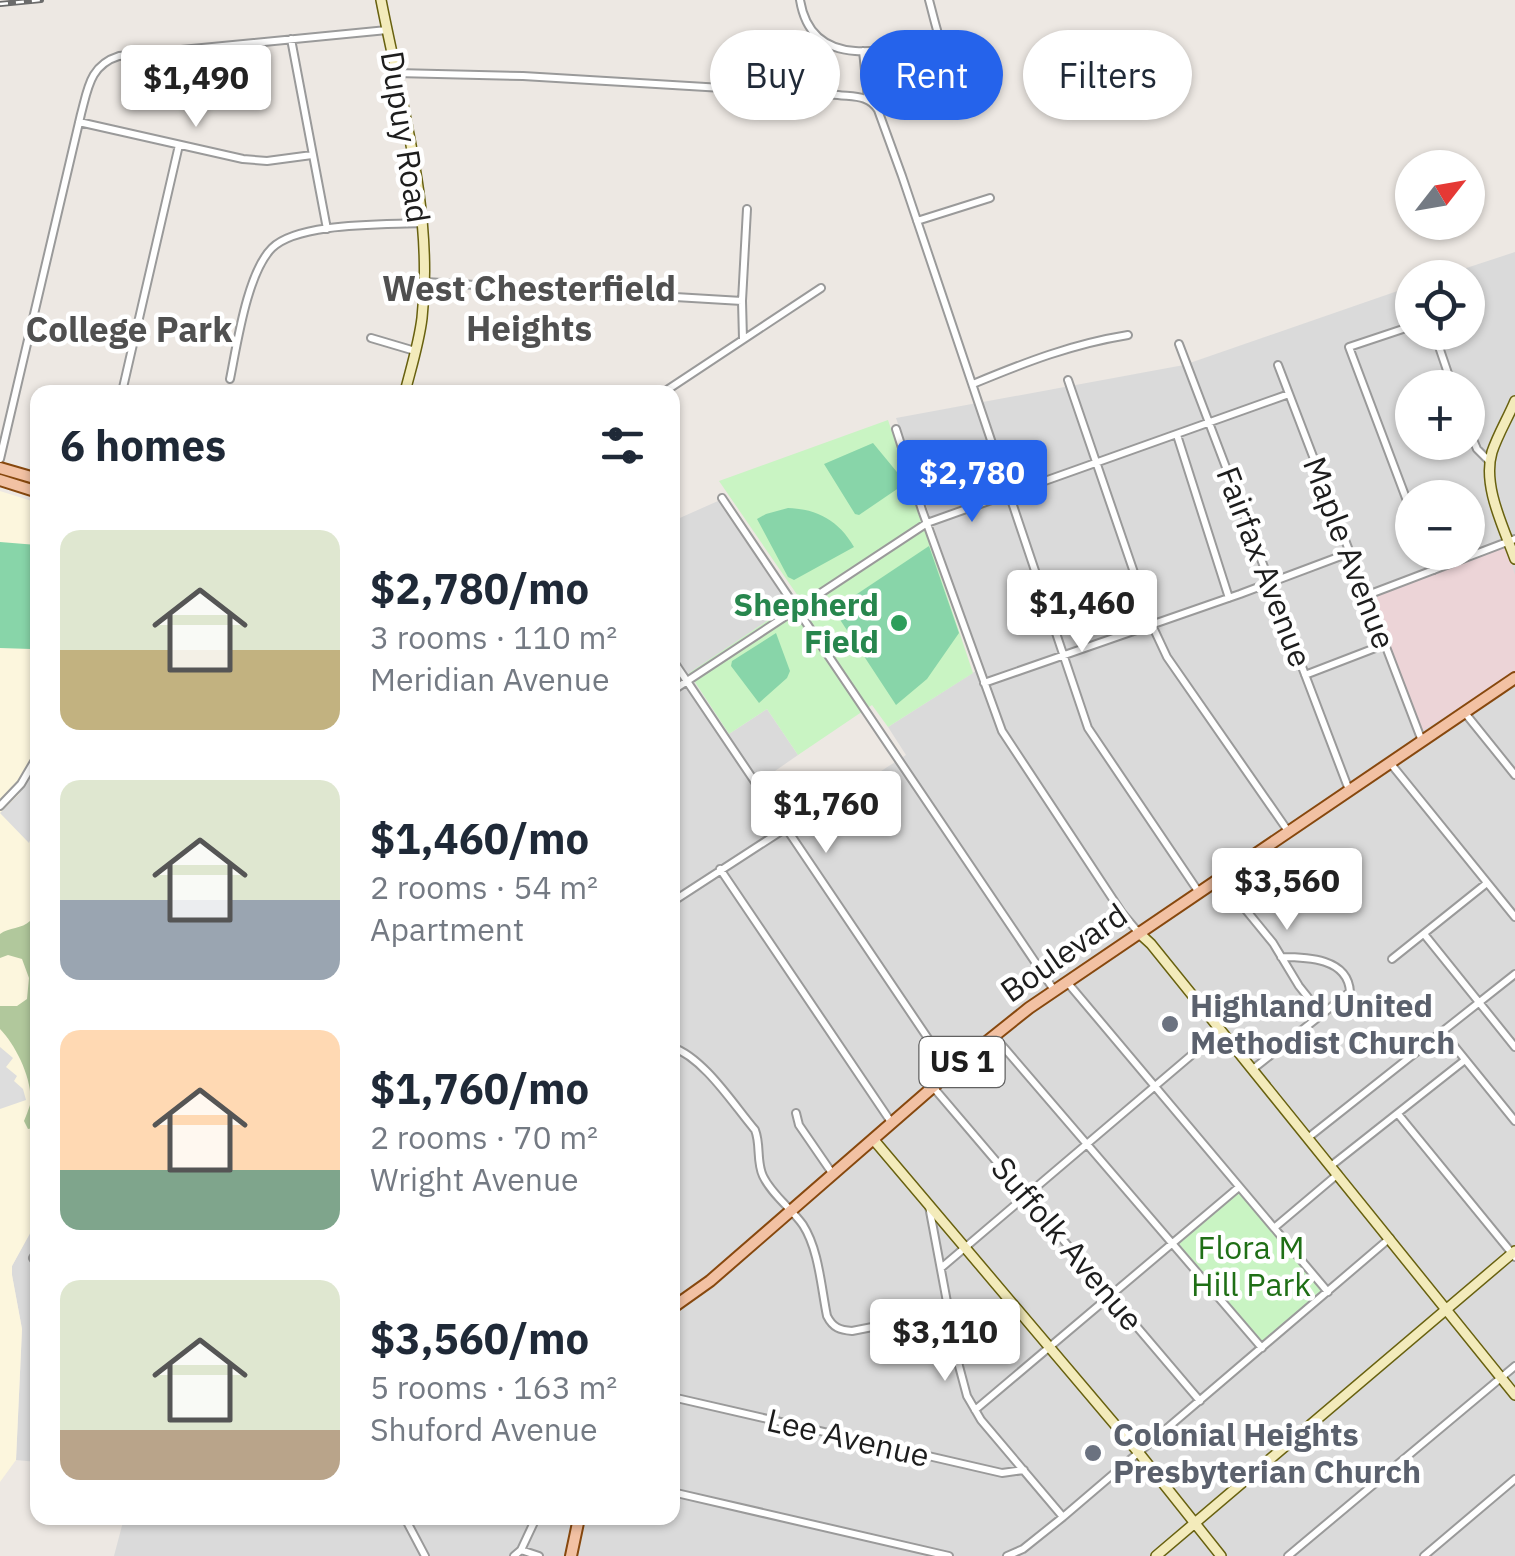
<!DOCTYPE html>
<html lang="en">
<head>
<meta charset="utf-8">
<style>
	body { margin:0; font-family:"IBM Plex Sans",sans-serif; background:#f2f2f3; color:#1f2937; height:100vh; display:flex; flex-direction:column; font-size:38px; white-space:nowrap }
	* { box-sizing:border-box; margin:0 }
	p { font-size:32px; color:#747a83 }
	.icon { flex:none; width:55px; height:55px; fill:none; stroke:currentColor; stroke-width:2; stroke-linecap:round; stroke-linejoin:round }
	.map { position:relative; flex:1; overflow:hidden }
	.sheet { position:absolute; left:30px; top:385px; width:650px; height:1140px; display:flex; flex-direction:column; background:#fff; border-radius:20px; box-shadow:0 2px 8px #0004 }
	.sheet>* { flex:none }
	.guide { position:absolute; left:710px; top:30px; width:655px; height:90px; display:flex; gap:20px }
	.needle { width:65px; rotate:59deg }
	.fabs { position:absolute; left:1395px; top:150px; display:grid; gap:20px }
	.fabs a { display:grid; place-items:center; width:90px; height:90px; border-radius:50%; background:#fff; box-shadow:0 2px 8px #0004; font-size:50px }
	.price { position:absolute; translate:-50% -85px; padding:0 22px; border-radius:10px; background:#fff; color:#222; font-size:32px; line-height:65px; filter:drop-shadow(0 2px 5px #0008) }
	.price::after { content:''; position:absolute; left:50%; top:60px; width:30px; height:22px; margin-left:-15px; background:inherit; clip-path:polygon(0 0,100% 0,50% 100%) }
	.price.active { background:#2563eb; color:#fff }
	ul { padding:0; list-style:none }
	li { display:flex; align-items:center; gap:30px; height:250px; padding:0 30px }
	li span { display:grid; place-items:center; flex:none; width:280px; height:200px; border-radius:20px; color:#555 }
	li>.icon { margin-inline-start:auto }
	span .icon { width:120px; height:120px; fill:#fffc; stroke-width:1 }
	li b { font-size:42px }
	h2 { display:flex; justify-content:space-between; align-items:center; height:120px; padding:0 30px; font-size:42px }
	.tag { padding:0 35px; border-radius:45px; background:#fff; box-shadow:0 2px 8px #0004; font-size:35px; line-height:90px }
	.tag.active { background:#2563eb; color:#fff }
	.map>svg:first-child { display:block }
	.residential { fill:#dadada; fill-rule:evenodd }
	.commercial { fill:#ecd4d7 }
	.education { fill:#fcf6dd }
	.forest { fill:#b1c89c }
	.park { fill:#c9f4c3 }
	.pitch { fill:#88d5a9 }
	.parking { fill:#ddd }
	.lines { fill:none; stroke-linecap:round; stroke-linejoin:round }
	.street-casing { stroke:#9a9a9a; stroke-width:10 }
	.secondary-casing { stroke:#68610f; stroke-width:12 }
	.primary-casing { stroke:#87480e; stroke-width:14 }
	.street { stroke:#fff; stroke-width:6 }
	.secondary { stroke:#f3ebbb; stroke-width:9 }
	.primary { stroke:#f2c1a3; stroke-width:10 }
	.rail-casing { stroke:#6b6b6b; stroke-width:6 }
	.rail { stroke:#fff; stroke-width:2.5; stroke-dasharray:8; stroke-linecap:butt }
	.leisure-dot { fill:#2e9e5b; stroke:#fff; stroke-width:4 }
	.worship-dot { fill:#6b7280; stroke:#fff; stroke-width:4 }
	.labels { text-anchor:middle; stroke-width:9; stroke-linejoin:round; paint-order:stroke }
	.shield { fill:#fff; stroke:#616161; stroke-width:2.5 }
	.shield-label { font-size:30px; font-weight:bold; fill:#1d1d1d }
	.street-label { font-size:32px; fill:#1d1d1d; stroke:#fff }
	.leisure-label { font-size:32px; font-weight:bold; fill:#27864d; stroke:#fff; text-anchor:end }
	.worship-label { font-size:32px; font-weight:bold; fill:#5b616d; stroke:#fff; text-anchor:start }
	.park-label { font-size:32px; fill:#1f6f16; stroke:#fff }
	.neighbourhood-label { font-size:35px; font-weight:bold; fill:#505050; stroke:#fff }
</style>
</head>
<body>
<div class="map">
<svg width="1515" height="1556" viewBox="0 0 1515 1556">
	<rect width="100%" height="100%" fill="#ede8e3"/>
	<path class="residential" d="M1515,252v1304h-1401l10,-38h548l1,-997 45,-20 71,105 -100,68 40,60 38,-25 31,46 -36,25 16,25 50,-34 16,24 62,-40 -18,-28 94,-60 -86,-249 288,-53 228,-79v46h56v-54l-29,-1zM1412,388h56v54h-56zM1412,498h56v54h-56z
		M37,1219v243l-21,-2 6,-131 -10,-54v-9z"/>
	<path class="commercial" d="M1507,546l8,29v97l-94,60 -50,-134z"/>
	<path class="education" d="M0,491l38,12v716l-26,47v9l10,54 -6,131 -16,22z"/>
	<path class="forest" d="M37,865l1,262 -10,2 -4,-8c2,-5 4,-10 6,-16 4,-23 -14,-60 -30,-76v-23h17l10,-7 2,-21 -7,-19 -14,-4 -8,3v-24c9,-7 22,-5 30,-13 14,-14 2,-39 7,-56z"/>
	<path class="park" d="M888,420l85,253 -85,54 -16,-22 -74,50 -31,-46 -38,25 -40,-61 111,-74 -81,-118z
		M1240,1192l83,97 -61,52 -83,-97z"/>
	<path class="pitch" d="M873,443l33,40 -47,32 -4,-1 -31,-50z
		M788,508c30,1 51,13 66,39l-60,33 -6,-3 -31,-58 9,-5z
		M0,542l37,3 -6,104 -31,-1z
		M929,546l30,87 -32,46 -31,26 -61,-93 1,-4z
		M776,633l14,38 -3,7 -28,25 -28,-37 1,-5z"/>
	<path class="parking" d="M37,765v55l-8,23 -29,-30 19,-19z
		M0,1047l13,11 -7,9 11,9 -3,5 9,8 3,11 -26,9z"/>
	<g class="lines">
		<g class="street-casing">
			<path id="street" d="M800,0c12,73 89,51 139,36
				M929,0c10,36 15,79 60,81
				M291,39l36,190
				M863,51l5,48
				M396,73l127,3 315,19c16,2 31,0 40,15l24,66 186,552 110,163
				M79,122l164,37 24,2 45,-6
				M917,221l73,-23
				M425,282l317,19
				M1412,326l-63,21 63,167
				M1434,332l19,56
				M371,338l44,13
				M743,339l-1,-38 5,-92
				M1179,344l170,446
				M1278,365l144,376
				M230,379c7,-34 17,-106 42,-131 26,-26 112,-23 149,-25
				M1068,380l84,245 15,32 121,174
				M973,384c53,-22 99,-40 155,-49
				M122,392l57,-247
				M664,392l157,-104
				M1468,428l9,21 13,13
				M896,429l26,81 80,221 120,182 16,19
				M1177,435l52,163
				M0,459l81,-345c7,-26 9,-49 38,-58l268,-26
				M722,498l332,492
				M1427,552l7,18
				M1365,596l150,-57
				M672,659l278,412
				M1305,675l78,-30
				M984,683l256,-89 109,-41
				M672,691l255,-168 362,-129
				M1465,713l50,62
				M1391,764l124,153
				M0,806l21,-22 17,-29
				M720,869l171,253
				M1219,877l54,66 26,43 23,29
				M672,902l114,-74
				M1424,934l91,113
				M1392,959l95,-76
				M1067,982l261,310
				M1442,1031l73,90
				M994,1036l268,312
				M672,1047c32,11 61,57 83,83 6,15 1,31 8,46 9,19 28,32 40,49 16,25 18,62 24,91 6,12 13,14 25,15l97,-19
				M1253,1069l97,-77c-2,-34 -43,-35 -69,-35
				M933,1087l267,314
				M796,1113l3,12 33,48
				M1398,1114l117,143
				M1309,1137l206,-163
				M1332,1165l133,-105
				M929,1206l30,160 8,30 14,24 82,97
				M1274,1228l64,-54
				M38,1251l-5,7 5,7
				M941,1268l280,-238
				M672,1397l330,76 22,-3
				M975,1410l264,-223
				M672,1492l277,64
				M402,1518l5,4 18,34
				M521,1550l18,6
				M514,1556l7,-6 15,-32
				M1007,1556l16,-7 40,-32 327,-279
				M1288,1556l227,-190
				M1424,1556l91,-77"/>
		</g>
		<g class="secondary-casing">
			<path id="secondary" d="M381,0c20,103 53,212 41,318 -3,25 -11,50 -17,74
				M1515,401c-7,17 -17,33 -23,51 -10,34 12,76 23,107
				M1138,932l13,12 364,451
				M873,1139l266,314 82,103
				M1156,1556l359,-305"/>
		</g>
		<g class="primary-casing">
			<path id="primary" d="M0,468l38,11
				M0,480l38,12
				M672,1308l38,-27 254,-221 65,-52 486,-330
				M571,1556l8,-38"/>
		</g>
		<use href="#street" class="street"/>
		<use href="#secondary" class="secondary"/>
		<use href="#primary" class="primary"/>
		<g class="rail-casing">
			<path id="rail" d="M0,4l41,-4"/>
		</g>
		<use href="#rail" class="rail"/>
	</g>
	<circle class="leisure-dot" cx="899" cy="623" r="10"/>
	<g class="worship-dot">
		<circle cx="1170" cy="1024" r="10"/>
		<circle cx="1093" cy="1453" r="10"/>
	</g>
	<g class="labels">
		<rect class="shield" x="919.5" y="1037" width="85" height="50" rx="8"/>
		<g class="shield-label">
			<text x="962" y="1072">US 1</text>
		</g>
		<g class="street-label">
			<text transform="translate(405 137) rotate(81)" y="11">Dupuy Road</text>
			<text transform="translate(1349 553) rotate(69)" y="11">Maple Avenue</text>
			<text transform="translate(1264 567) rotate(69)" y="11">Fairfax Avenue</text>
			<text transform="translate(1064 953) rotate(-35)" y="11">Boulevard</text>
			<text transform="translate(1067 1244) rotate(50)" y="11">Suffolk Avenue</text>
			<text transform="translate(848 1438) rotate(13)" y="11">Lee Avenue</text>
		</g>
		<g class="leisure-label">
			<text x="879" y="616">Shepherd<tspan x="879" dy="37">Field</tspan></text>
		</g>
		<g class="worship-label">
			<text x="1190" y="1017">Highland United<tspan x="1190" dy="37">Methodist Church</tspan></text>
			<text x="1113" y="1446">Colonial Heights<tspan x="1113" dy="37">Presbyterian Church</tspan></text>
		</g>
		<g class="park-label">
			<text x="1251" y="1259">Flora M<tspan x="1251" dy="37">Hill Park</tspan></text>
		</g>
		<g class="neighbourhood-label">
			<text x="529" y="301">West Chesterfield<tspan x="529" dy="40">Heights</tspan></text>
			<text x="129" y="342">College Park</text>
		</g>
	</g>
</svg>
<div class="fabs">
<a><svg class="needle" viewBox="-14 -14 28 28"><path d="M0-13l5 13h-10z" fill="#e53935"/><path d="M0 13l5-13h-10z" fill="#747a83"/></svg></a>
<a><svg class="icon" aria-label="locate" viewBox="0 0 24 24"><circle cx="12" cy="12" r="6"/><path d="M12 2v4M12 18v4M2 12h4M18 12h4"/></svg></a>
<a>+</a>
<a>−</a>
</div>
<b class="price" style="left:196px;top:130px">$1,490</b>
<b class="price active" style="left:972px;top:525px">$2,780</b>
<b class="price" style="left:1082px;top:655px">$1,460</b>
<b class="price" style="left:826px;top:856px">$1,760</b>
<b class="price" style="left:1287px;top:933px">$3,560</b>
<b class="price" style="left:945px;top:1384px">$3,110</b>
<div class="guide">
<a class="tag">Buy</a>
<a class="tag active">Rent</a>
<a class="tag">Filters</a>
</div>
<section class="sheet">
<h2>6 homes<svg class="icon" aria-label="filters" viewBox="0 0 24 24"><path d="M4 7h16M4 17h16"/><circle cx="9" cy="7" r="2"/><circle cx="15" cy="17" r="2"/></svg></h2>
<ul>
<li><span style="background:linear-gradient(#dfe7d0 60%,#c2b280 0)"><svg class="icon" aria-label="home" viewBox="0 0 24 24"><path d="M3 11l9-7 9 7M6 9v11h12V9"/></svg></span><div><b>$2,780/mo</b><p>3 rooms · 110 m²</p><p>Meridian Avenue</p></div></li>
<li><span style="background:linear-gradient(#dfe7d0 60%,#9aa5b1 0)"><svg class="icon" aria-label="home" viewBox="0 0 24 24"><path d="M3 11l9-7 9 7M6 9v11h12V9"/></svg></span><div><b>$1,460/mo</b><p>2 rooms · 54 m²</p><p>Apartment</p></div></li>
<li><span style="background:linear-gradient(#ffd9b3 70%,#7fa58c 0)"><svg class="icon" aria-label="home" viewBox="0 0 24 24"><path d="M3 11l9-7 9 7M6 9v11h12V9"/></svg></span><div><b>$1,760/mo</b><p>2 rooms · 70 m²</p><p>Wright Avenue</p></div></li>
<li><span style="background:linear-gradient(#dfe7d0 75%,#b9a48a 0)"><svg class="icon" aria-label="home" viewBox="0 0 24 24"><path d="M3 11l9-7 9 7M6 9v11h12V9"/></svg></span><div><b>$3,560/mo</b><p>5 rooms · 163 m²</p><p>Shuford Avenue</p></div></li>
</ul>
</section>
</div>
</body>
</html>
